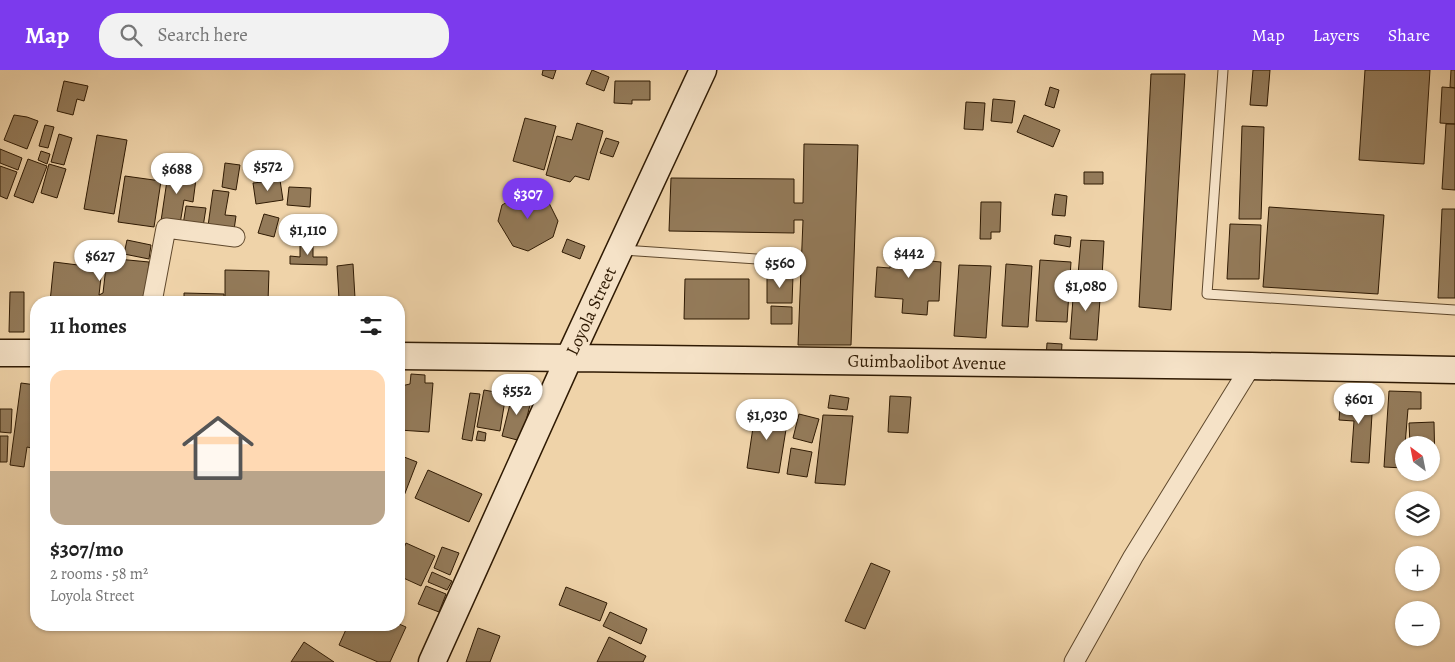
<!DOCTYPE html>
<html lang="en">
<head>
<meta charset="utf-8">
<style>
	body { margin:0; font-family:Alegreya,serif; background:#f2f2f2; color:#222; height:100vh; display:flex; flex-direction:column; font-size:19px; white-space:nowrap }
	* { box-sizing:border-box; margin:0 }
	p { font-size:16px; color:#767676 }
	.icon { flex:none; width:28px; height:28px; fill:none; stroke:currentColor; stroke-width:2; stroke-linecap:round; stroke-linejoin:round }
	.map { position:relative; flex:1; overflow:hidden }
	.side { position:absolute; left:30px; top:226px; width:375px; height:335px; display:flex; flex-direction:column; background:#fff; border-radius:20px; box-shadow:0 1px 4px #0004 }
	.side>* { flex:none }
	.needle { width:32px; rotate:328deg }
	.fabs { position:absolute; left:1395px; top:366px; display:grid; gap:10px }
	.fabs a { display:grid; place-items:center; width:45px; height:45px; border-radius:50%; background:#fff; box-shadow:0 1px 4px #0004; font-size:25px }
	.price { position:absolute; translate:-50% -42px; padding:0 11px; border-radius:18px; background:#fff; color:#222; font-size:16px; line-height:32px; filter:drop-shadow(0 1px 2px #0008) }
	.price::after { content:''; position:absolute; left:50%; top:30px; width:15px; height:11px; margin-left:-8px; background:inherit; clip-path:polygon(0 0,100% 0,50% 100%) }
	.price.on { background:#7c3aed; color:#fff }
	ul { padding:0; list-style:none }
	li { display:grid; align-content:center; gap:10px; height:265px; padding:0 20px }
	li span { display:grid; place-items:center; height:155px; border-radius:15px; color:#555 }
	li>.icon { margin-inline-start:auto }
	span .icon { width:90px; height:90px; fill:#fffc; stroke-width:1 }
	li b { font-size:21px }
	h2 { display:flex; justify-content:space-between; align-items:center; height:60px; padding:0 20px; font-size:21px }
	header { display:flex; align-items:center; gap:30px; box-sizing:border-box; height:70px; padding:0 25px; background:#7c3aed; color:#fff }
	header strong { font-size:24px }
	nav { display:flex; gap:28px; margin-inline-start:auto; font-size:18px }
	.search { width:350px; height:45px; background:#f2f2f2; display:flex; align-items:center; gap:12px; box-sizing:border-box; padding:0 18px; border-radius:20px; color:#767676; font-size:19px }
	.map>svg:first-child { display:block }
	.building { fill:#937a59; stroke:#2f1a03 }
	.lines { fill:none; stroke-linecap:round; stroke-linejoin:round }
	.lane-casing { stroke:#5f482c; stroke-width:11 }
	.street-casing { stroke:#5f482c; stroke-width:21 }
	.secondary-casing { stroke:#2f1a03; stroke-width:29 }
	.lane { stroke:#f5e2c7; stroke-width:9 }
	.street { stroke:#f5e2c7; stroke-width:19 }
	.secondary { stroke:#f5e2c7; stroke-width:26 }
	.labels { text-anchor:middle; stroke-width:4; stroke-linejoin:round; paint-order:stroke }
	.street-label { font-size:18px; fill:#2f1a03; stroke:#f5e2c7 }
</style>
</head>
<body>
<header>
<strong>Map</strong>
<div class="search"><svg class="icon" aria-label="search" viewBox="0 0 24 24"><circle cx="10" cy="10" r="6"/><path d="M15 15l6 6"/></svg>Search here</div>
<nav><a>Map</a><a>Layers</a><a>Share</a></nav>
</header>
<div class="map">
<svg width="1455" height="592" viewBox="0 0 1455 592">
	<rect width="100%" height="100%" fill="#efd3a9"/>
	<filter id="stains"><feTurbulence type="fractalNoise" baseFrequency=".004" numOctaves="4"/><feColorMatrix values="0 0 0 0 .2 0 0 0 0 .09 0 0 0 0 .02 0 0 0 .5 -.17"/></filter>
	<radialGradient id="worn" r=".72"><stop offset=".6" stop-color="#630" stop-opacity="0"/><stop offset="1" stop-color="#630" stop-opacity=".3"/></radialGradient>
	<path class="building" d="M543,0h13l-3,9 -11,-4z
		M592,0l17,7 -5,14 -18,-7z
		M1253,0h17l-3,36 -17,-1z
		M1365,0h65l-6,94 -65,-4z
		M1451,0h4v18l-5,-1z
		M1151,4h34l-14,236 -32,-3z
		M64,11l24,5 -4,15 -7,-2 -4,16 -16,-4z
		M615,11h35v19h-18v4l-18,-1z
		M1050,17l9,3 -5,18 -9,-3z
		M1442,17l13,1v36l-15,-1z
		M993,29l22,2 -3,22 -21,-2z
		M966,32l19,1 -2,27 -19,-1z
		M14,45l13,2 11,4 -11,28 -23,-9z
		M1024,45l36,15 -7,17 -36,-15z
		M525,48l31,8 -12,44 -31,-9z
		M577,53l26,8 -14,49 -14,-4 -5,6 -24,-7 11,-39 15,4z
		M1446,54h9v66l-13,-1z
		M45,55l9,2 -6,21 -9,-2z
		M1242,56l22,1 -3,92h-22z
		M59,64l13,4 -8,27 -13,-3z
		M97,65l30,5 -13,74 -30,-5z
		M606,68l13,4 -6,15 -13,-4z
		M804,74l54,1 -7,200h-53l5,-125h-9v13l-125,-2 2,-53 123,1v24h9z
		M0,79l22,9 -4,12 -18,-7z
		M41,81l9,3 -3,10 -9,-4z
		M28,89l19,7 -14,37 -19,-7z
		M225,93l15,2 -4,25 -14,-3z
		M49,94l17,5 -9,29 -16,-5z
		M0,96l17,6 -10,27 -7,-3z
		M169,97l14,2 -1,8 14,2 -3,23 -9,-2 -4,24 -19,-3z
		M1084,102h19v12h-19z
		M125,106l36,5 -7,46 -36,-5z
		M280,110l3,20 -27,4 -3,-21z
		M289,117l22,1 -1,19 -23,-2z
		M213,120l16,2 -4,23 11,1 -2,14 -26,-4z
		M529,120l16,5 13,26 -5,16 -25,14 -15,-5 -15,-25 4,-16z
		M1055,124l12,2 -2,20 -13,-1z
		M981,132h20l-1,30h-9v7h-11z
		M186,136l20,2 -3,19 -20,-2z
		M1269,137l115,8 -6,79 -115,-7z
		M1442,139h13v89h-17z
		M264,144l15,4 -5,19 -16,-4z
		M1230,154l31,1 -2,54h-32z
		M1055,165l16,2 -1,10 -16,-3z
		M567,169l18,7 -5,13 -18,-7z
		M127,170l24,5 -2,14 -25,-5z
		M1081,170l23,1 -2,36 -24,-2z
		M892,171l27,2 -1,17 23,2 -2,39h-11l-1,14 -25,-2 1,-14 -28,-2 2,-30 13,1z
		M300,172h13v15h14v8l-37,-1v-8l10,1z
		M107,188l42,4 -4,40h-95l4,-40 48,6 -3,27 4,-2z
		M1040,190l31,2 -4,60 -31,-1z
		M353,194l2,34 -16,1 -2,-33z
		M1006,194l26,2 -4,61 -26,-1z
		M959,195l32,1 -5,72 -32,-2z
		M225,200l44,1 -1,31h-43z
		M767,205l26,1 -1,27h-25z
		M685,209h64v40h-65z
		M1074,215l27,1 -4,54 -27,-1z
		M10,222h14v40h-15z
		M184,223l40,1v8h-40z
		M771,236l21,1v17h-21z
		M1047,273l15,1 -1,15 -15,-1z
		M411,304l14,1v8h8l-4,49 -30,-2 2,-44 9,-2z
		M21,313l15,2v64l-9,-2 -3,20 -14,-2z
		M484,320l22,4 -6,37 -23,-4z
		M1389,321l32,1v17h-13l-3,36h-1v23l-20,-1z
		M513,322l19,5 -11,44 -19,-5z
		M470,323l10,1 -8,47 -10,-2z
		M830,325l19,3 -2,12 -19,-2z
		M890,326l21,1 -3,36 -20,-1z
		M1341,326l32,2 -4,65 -18,-1 3,-41 -15,-1z
		M756,337l15,2 -1,5 18,3 -9,56 -32,-5z
		M0,339h12l-1,24 -11,-1z
		M799,344l20,5 -7,24 -19,-5z
		M823,345l30,1 -8,69 -30,-2z
		M1434,352l1,45h-4v-22h-21l-1,-22z
		M478,361l8,2 -1,8 -9,-1z
		M0,366h8l-1,26h-7z
		M791,378l21,4 -5,25 -20,-3z
		M399,385l18,7 -15,39 -3,-1z
		M428,400l54,24 -13,28 -54,-24z
		M406,473l29,13 -14,30 -22,-10v-16z
		M442,477l17,6 -9,22 -16,-7z
		M871,493l19,8 -25,58 -20,-8z
		M432,502l20,9 -5,9 -19,-8z
		M426,516l20,8 -7,18 -21,-8z
		M566,517l41,16 -7,18 -41,-16z
		M610,542l37,17 -6,15 -38,-18z
		M399,554l7,3 -16,35h-12l-39,-17 9,-20z
		M478,558l22,8 -10,26h-24z
		M609,567l37,19 -3,6h-46z
		M304,572l30,20h-43z"/>
	<g class="lines">
		<g class="lane-casing">
			<path id="lane" d="M1223,0l-16,224 248,16
				M623,180l162,11"/>
		</g>
		<g class="street-casing">
			<path id="street" d="M152,232l14,-74 69,9
				M1074,592l59,-105 118,-191"/>
		</g>
		<g class="secondary-casing">
			<path id="secondary" d="M0,283h36
				M399,286l852,10 204,4
				M432,592l137,-304 134,-288"/>
		</g>
		<use href="#lane" class="lane"/>
		<use href="#street" class="street"/>
		<use href="#secondary" class="secondary"/>
	</g>
	<g class="labels">
		<g class="street-label">
			<text transform="translate(591 241) rotate(-65)" y="6">Loyola Street</text>
			<text transform="translate(927 292) rotate(1)" y="6">Guimbaolibot Avenue</text>
		</g>
	</g>
	<rect width="100%" height="100%" filter="url(#stains)"/>
	<rect width="100%" height="100%" fill="url(#worn)"/>
</svg>
<div class="fabs">
<a><svg class="needle" viewBox="-14 -14 28 28"><path d="M0-13l5 13h-10z" fill="#e53935"/><path d="M0 13l5-13h-10z" fill="#767676"/></svg></a>
<a><svg class="icon" aria-label="layers" viewBox="0 0 24 24"><path d="M12 4l9 5-9 5-9-5zM3 14l9 5 9-5"/></svg></a>
<a>+</a>
<a>−</a>
</div>
<b class="price" style="left:268px;top:122px">$572</b>
<b class="price" style="left:177px;top:125px">$688</b>
<b class="price on" style="left:528px;top:150px">$307</b>
<b class="price" style="left:308px;top:186px">$1,110</b>
<b class="price" style="left:909px;top:209px">$442</b>
<b class="price" style="left:100px;top:212px">$627</b>
<b class="price" style="left:780px;top:219px">$560</b>
<b class="price" style="left:1086px;top:242px">$1,080</b>
<b class="price" style="left:517px;top:346px">$552</b>
<b class="price" style="left:1359px;top:355px">$601</b>
<b class="price" style="left:767px;top:371px">$1,030</b>
<section class="side">
<h2>11 homes<svg class="icon" aria-label="filters" viewBox="0 0 24 24"><path d="M4 7h16M4 17h16"/><circle cx="9" cy="7" r="2"/><circle cx="15" cy="17" r="2"/></svg></h2>
<ul>
<li><span style="background:linear-gradient(#ffd9b3 65%,#b9a48a 0)"><svg class="icon" aria-label="home" viewBox="0 0 24 24"><path d="M3 11l9-7 9 7M6 9v11h12V9"/></svg></span><div><b>$307/mo</b><p>2 rooms · 58 m²</p><p>Loyola Street</p></div></li>
</ul>
</section>
</div>
</body>
</html>
